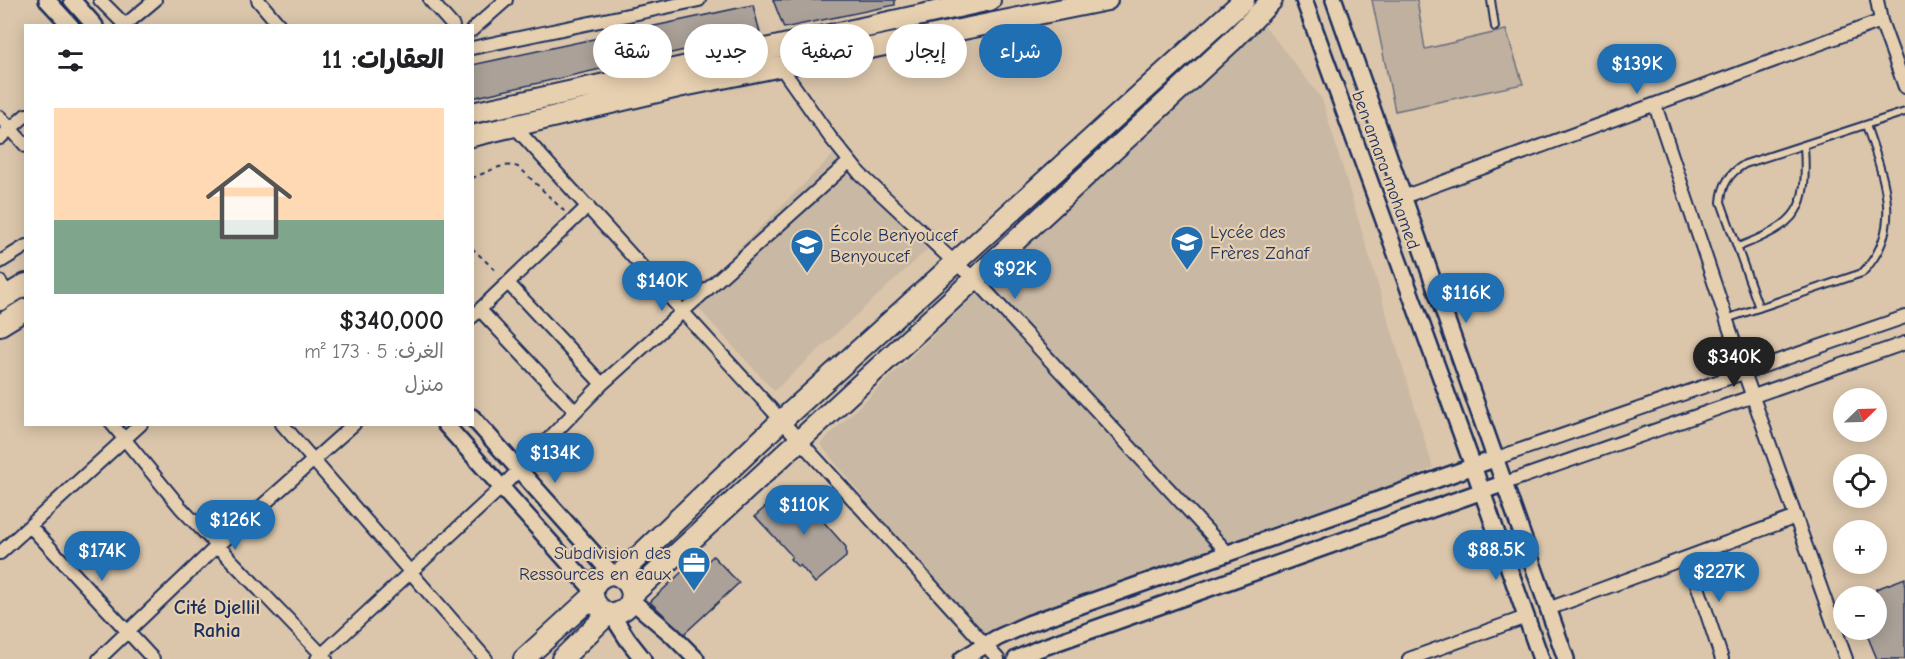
<!DOCTYPE html>
<html lang="ar">
<head>
<meta charset="utf-8">
<style>
	body { margin:0; font-family:"Comic Neue","Playpen Sans Arabic",sans-serif; background:#f6f6f6; color:#202124; direction:rtl; height:100vh; display:flex; flex-direction:column; font-size:22px; white-space:nowrap }
	* { box-sizing:border-box; margin:0 }
	p { font-size:20px; color:#757577 }
	.icon { flex:none; width:33px; height:33px; fill:none; stroke:currentColor; stroke-width:2; stroke-linecap:round; stroke-linejoin:round }
	.map { position:relative; flex:1; overflow:hidden; direction:ltr }
	.side { position:absolute; left:24px; top:24px; width:450px; height:402px; display:flex; flex-direction:column; background:#fff; border-radius:0px; box-shadow:0 3px 15px #0003; direction:rtl }
	.side>* { flex:none }
	.guide { position:absolute; left:492px; top:24px; width:570px; height:54px; direction:rtl; display:flex; gap:12px }
	.needle { width:39px; rotate:67deg }
	.tools { position:absolute; left:1833px; top:388px; display:grid; gap:12px }
	.tools a { display:grid; place-items:center; width:54px; height:54px; border-radius:50%; background:#fff; box-shadow:0 3px 15px #0003; font-size:30px }
	.price { position:absolute; translate:-50% -51px; padding:0 14px; border-radius:21px; background:#1f6fb2; color:#fff; font-size:20px; line-height:39px; filter:drop-shadow(0 2px 3px #0008) }
	.price::after { content:''; position:absolute; left:50%; top:36px; width:18px; height:14px; margin-left:-9px; background:inherit; clip-path:polygon(0 0,100% 0,50% 100%) }
	.price.current { background:#222; color:#fff }
	ul { padding:0; list-style:none }
	li { display:grid; align-content:center; gap:12px; height:318px; padding:0 30px }
	li span { display:grid; place-items:center; height:186px; border-radius:0px; color:#555 }
	li>.icon { margin-inline-start:auto }
	span .icon { width:108px; height:108px; fill:#fffc; stroke-width:1 }
	li b { font-size:26px }
	h2 { display:flex; justify-content:space-between; align-items:center; height:72px; padding:0 30px; font-size:26px }
	.pill { padding:0 21px; border-radius:27px; background:#fff; box-shadow:0 3px 15px #0003; font-size:21px; line-height:54px }
	.pill.current { background:#1f6fb2; color:#fff }
	.map>svg:first-child { display:block }
	.built { fill:#c9b8a4 }
	.green { fill:#bfb0a0; stroke:#6d707f; stroke-width:1.5 }
	.building { fill:#aba198; stroke:#1b2f5e; stroke-width:1.5 }
	.lines { fill:none; stroke-linecap:round; stroke-linejoin:round }
	.service-casing { stroke:#1b2f5e; stroke-width:10 }
	.minor-casing { stroke:#1b2f5e; stroke-width:16 }
	.tertiary-casing { stroke:#1b2f5e; stroke-width:20 }
	.primary-casing { stroke:#1b2f5e; stroke-width:24 }
	.path { stroke:#1b2f5e; stroke-width:2; stroke-dasharray:4.5 4.5; stroke-linecap:butt }
	.service { stroke:#e7d0b0; stroke-width:6 }
	.minor { stroke:#e7d0b0; stroke-width:12 }
	.tertiary { stroke:#e7d0b0; stroke-width:15 }
	.primary { stroke:#e7d0b0; stroke-width:20 }
	.labels { text-anchor:middle; stroke-width:4.5; stroke-linejoin:round; paint-order:stroke }
	.street-label { font-size:18px; fill:#1b2f5e; stroke:#e7d0b0 }
	.poi-label { font-size:18px; fill:#1b2f5e; stroke:#e7d0b0; text-anchor:start }
	.neighbourhood-label { font-size:20px; font-weight:bold; fill:#1b2f5e; stroke:#e7d0b0 }
</style>
</head>
<body>
<div class="map">
<svg width="1905" height="659" viewBox="0 0 1905 659">
	<rect width="100%" height="100%" fill="#dbc6ab"/>
	<filter id="ink" filterUnits="userSpaceOnUse"><feTurbulence type="fractalNoise" baseFrequency=".0167" numOctaves="2"/><feDisplacementMap in="SourceGraphic" scale="12" xChannelSelector="R" yChannelSelector="G"/><feConvolveMatrix kernelMatrix="1 2 1 2 8 2 1 2 1" color-interpolation-filters="sRGB"/></filter>
	<g filter="url(#ink)">
		<path class="built" d="M1261,21l61,78 111,369 -210,89 -238,91 -165,-204z
			M839,149l88,101 -153,141 -85,-93z"/>
		<path class="green" d="M1372,0h45l8,49 81,-19 17,54 -128,27z"/>
		<path class="building" d="M773,0h122v5l-111,23z
			M753,5l7,28 -288,65v-33z
			M789,494l7,2 7,9 3,-3 40,45v10l-31,26 -15,-18 -2,2 -8,-8 2,-3 -37,-40 15,-13 6,8 7,-13z
			M713,556l26,27 -55,51 -34,-32 38,-36 7,8z
			M1905,578v81h-28l-12,-29h11v-41z"/>
		<g class="lines">
			<g class="service-casing">
				<path id="service" d="M1491,0l4,27
					M1738,247c61,-24 70,-36 66,-102
					M1759,308l-38,-106c1,-17 8,-29 24,-38l160,-52
					M1726,319l136,-46c43,-44 22,-95 4,-148"/>
			</g>
			<g class="minor-casing">
				<path id="minor" d="M100,0l25,25 30,-25
					M258,0l22,26
					M430,0l23,26
					M1877,0l4,21 24,66
					M472,30l34,-30
					M472,48l227,-48
					M780,66l50,71 30,37 95,89 20,16 253,274
					M1655,105l89,267 102,287
					M0,117l26,29
					M515,127l483,532
					M0,138l26,-23
					M1403,197l478,-176
					M0,262l26,-16
					M0,282l11,16
					M508,283l94,101
					M480,310l95,101
					M472,317l116,-111
					M112,424l69,84 145,151
					M282,424l204,235
					M1497,458l408,-141
					M1505,483l400,-140
					M30,526l123,133
					M0,553l141,-129
					M1688,557l34,102
					M1548,609l248,-92
					M99,659l119,-114 136,-121
					M317,659l184,-171 101,-104 247,-222
					M1409,659l117,-42"/>
			</g>
			<g class="tertiary-casing">
				<path id="tertiary" d="M47,0l24,26
					M72,0l23,26
					M1304,0l169,466 68,193
					M1334,0l232,659
					M472,417l140,157
					M445,424l148,166
					M631,600l40,34 25,25
					M612,615l16,25 15,19
					M962,659l35,-21 31,-14 469,-166
					M1016,659l22,-10 467,-166"/>
			</g>
			<g class="primary-casing">
				<path id="primary" d="M472,113l518,-113
					M472,136l206,-49 429,-87
					M0,300l26,-16
					M0,325l26,-16
					M612,574c16,3 27,21 14,34 -4,4 -9,5 -14,7 -24,-7 -27,-36 0,-41z
					M619,575l162,-154 463,-421
					M632,595l599,-553 41,-42
					M524,659l69,-63
					M562,659l46,-45"/>
			</g>
			<path class="path" d="M472,178c15,-5 33,-18 48,-10l45,44
				M472,248l26,25"/>
			<use href="#service" class="service"/>
			<use href="#minor" class="minor"/>
			<use href="#tertiary" class="tertiary"/>
			<use href="#primary" class="primary"/>
		</g>
	</g>
	<defs>
		<g id="school-pin" transform="scale(1.725)"><path d="M0 17L-7.5 6A9.5 9.5 0 1 1 7.5 6Z" fill="#1f6fb2" stroke="#e7d0b0"/><path d="M0-5L7-2L0 1L-7-2ZM-4 1L0 2.5L4 1V4Q0 6-4 4Z" fill="#fff"/></g>
		<g id="office-pin" transform="scale(1.725)"><path d="M0 17L-7.5 6A9.5 9.5 0 1 1 7.5 6Z" fill="#1f6fb2" stroke="#e7d0b0"/><path d="M-6-3h4V-5.5h4V-3h4V5H-6ZM-1-4.5V-3h2v-1.5ZM-6 0V1H6V0Z" fill="#fff"/></g>
	</defs>
	<g fill-rule="evenodd">
		<use href="#school-pin" x="1187" y="242"/>
		<use href="#school-pin" x="807" y="245"/>
		<use href="#office-pin" x="694" y="563"/>
	</g>
	<g class="labels">
		<g class="street-label">
			<text transform="translate(1386 170) rotate(70)" y="6">ben amara mohamed</text>
		</g>
		<g class="poi-label">
			<text x="1210" y="238">Lycée des<tspan x="1210" dy="21">Frères Zahaf</tspan></text>
			<text x="830" y="241">École Benyoucef<tspan x="830" dy="21">Benyoucef</tspan></text>
			<text x="671" y="559" text-anchor="end">Subdivision des<tspan x="671" dy="21">Ressources en eaux</tspan></text>
		</g>
		<g class="neighbourhood-label">
			<text x="217" y="614">Cité Djellil<tspan x="217" dy="23">Rahia</tspan></text>
		</g>
	</g>
</svg>
<div class="tools">
<a><svg class="needle" viewBox="-14 -14 28 28"><path d="M0-13l5 13h-10z" fill="#e53935"/><path d="M0 13l5-13h-10z" fill="#757577"/></svg></a>
<a><svg class="icon" aria-label="locate" viewBox="0 0 24 24"><circle cx="12" cy="12" r="6"/><path d="M12 2v4M12 18v4M2 12h4M18 12h4"/></svg></a>
<a>+</a>
<a>−</a>
</div>
<b class="price" style="left:1637px;top:95px">$139K</b>
<b class="price" style="left:1015px;top:300px">$92K</b>
<b class="price" style="left:662px;top:312px">$140K</b>
<b class="price" style="left:1466px;top:324px">$116K</b>
<b class="price current" style="left:1734px;top:388px">$340K</b>
<b class="price" style="left:555px;top:484px">$134K</b>
<b class="price" style="left:804px;top:536px">$110K</b>
<b class="price" style="left:235px;top:551px">$126K</b>
<b class="price" style="left:1496px;top:581px">$88.5K</b>
<b class="price" style="left:102px;top:582px">$174K</b>
<b class="price" style="left:1719px;top:603px">$227K</b>
<div class="guide">
<a class="pill current">شراء</a>
<a class="pill">إيجار</a>
<a class="pill">تصفية</a>
<a class="pill">جديد</a>
<a class="pill">شقة</a>
</div>
<section class="side">
<h2>العقارات: 11<svg class="icon" aria-label="filters" viewBox="0 0 24 24"><path d="M4 7h16M4 17h16"/><circle cx="9" cy="7" r="2"/><circle cx="15" cy="17" r="2"/></svg></h2>
<ul>
<li><span style="background:linear-gradient(#ffd9b3 60%,#7fa58c 0)"><svg class="icon" aria-label="home" viewBox="0 0 24 24"><path d="M3 11l9-7 9 7M6 9v11h12V9"/></svg></span><div><b>$340,000</b><p>الغرف: 5 · 173 m²</p><p>منزل</p></div></li>
</ul>
</section>
</div>
</body>
</html>
